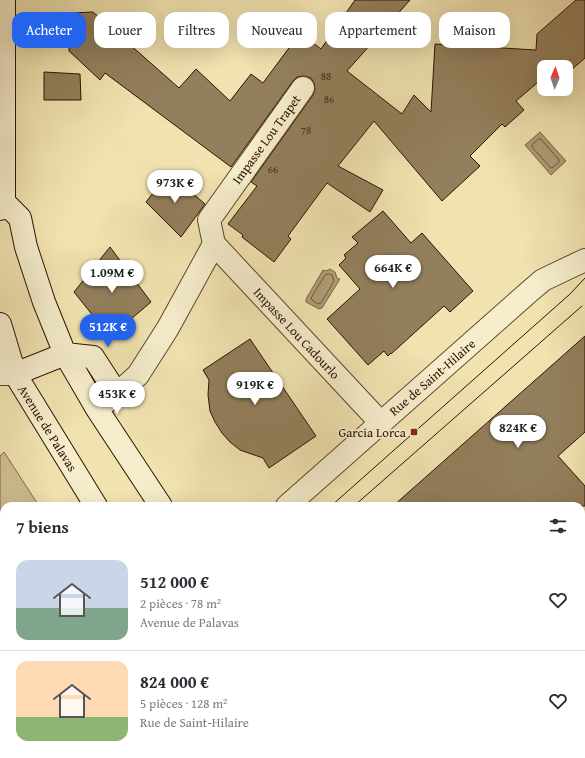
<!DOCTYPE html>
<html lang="fr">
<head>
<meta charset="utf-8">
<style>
	body { margin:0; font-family:"Gentium Book Plus",serif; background:#f7f7f7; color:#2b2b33; height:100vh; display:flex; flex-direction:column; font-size:15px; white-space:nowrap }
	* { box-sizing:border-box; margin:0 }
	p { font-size:13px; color:#7c7c81 }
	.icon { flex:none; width:22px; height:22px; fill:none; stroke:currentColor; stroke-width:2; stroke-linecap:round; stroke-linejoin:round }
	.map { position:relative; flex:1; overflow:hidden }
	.drawer { position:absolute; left:0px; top:502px; width:585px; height:256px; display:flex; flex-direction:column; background:#fff; border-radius:12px 12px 0 0; box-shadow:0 4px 16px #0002 }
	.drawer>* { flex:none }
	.top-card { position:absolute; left:12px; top:12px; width:561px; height:36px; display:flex; gap:8px }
	.needle { width:26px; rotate:2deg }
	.fabs { position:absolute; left:537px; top:60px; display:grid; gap:8px }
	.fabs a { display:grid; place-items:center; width:36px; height:36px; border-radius:8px; background:#fff; box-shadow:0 4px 16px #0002; font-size:20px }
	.price { position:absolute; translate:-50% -34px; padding:0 9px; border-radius:14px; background:#fff; color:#222; font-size:13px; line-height:26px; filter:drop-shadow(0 1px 2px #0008) }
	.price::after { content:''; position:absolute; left:50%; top:24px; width:12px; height:9px; margin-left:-6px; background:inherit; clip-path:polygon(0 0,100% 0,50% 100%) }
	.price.active { background:#2563eb; color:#fff }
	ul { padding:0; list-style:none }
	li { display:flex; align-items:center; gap:12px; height:100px; padding:0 16px }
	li+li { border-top:1px solid #e1e1e2 }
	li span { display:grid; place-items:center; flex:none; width:112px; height:80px; border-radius:12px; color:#555 }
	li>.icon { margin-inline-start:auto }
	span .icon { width:48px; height:48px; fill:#fffc; stroke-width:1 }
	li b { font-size:17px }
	h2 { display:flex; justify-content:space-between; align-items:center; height:48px; padding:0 16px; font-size:17px }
	.tag { padding:0 14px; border-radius:12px; background:#fff; box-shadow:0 4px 16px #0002; font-size:14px; line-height:36px }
	.tag.active { background:#2563eb; color:#fff }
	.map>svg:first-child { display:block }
	.green { fill:#cfbf92; stroke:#7e6849 }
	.water { fill:#ae9c74; stroke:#7b6546 }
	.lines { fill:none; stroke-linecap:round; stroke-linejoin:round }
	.shore { stroke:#6e573a; stroke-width:1 }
	.building { fill:#937f5c; stroke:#2e1200 }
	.minor-casing { stroke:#5e462c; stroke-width:24 }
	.secondary-casing { stroke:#2e1200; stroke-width:24 }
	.minor { stroke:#f5edcc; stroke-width:22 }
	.secondary { stroke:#f5edcc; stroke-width:22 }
	.tram { stroke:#2e1200; stroke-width:1 }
	.poi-dot { fill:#8f2418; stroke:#f5edcc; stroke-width:1.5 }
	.labels { text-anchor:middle; stroke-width:3.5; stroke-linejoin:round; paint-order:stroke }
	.number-label { font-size:11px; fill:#472d17 }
	.street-label { font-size:13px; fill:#2e1200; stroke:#f5edcc }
	.poi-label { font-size:13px; fill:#2e1200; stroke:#f5edcc; text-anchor:end }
</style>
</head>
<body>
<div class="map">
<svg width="585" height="758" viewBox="0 0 585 758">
	<rect width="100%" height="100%" fill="#f0e3b0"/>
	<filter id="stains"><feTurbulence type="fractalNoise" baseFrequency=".005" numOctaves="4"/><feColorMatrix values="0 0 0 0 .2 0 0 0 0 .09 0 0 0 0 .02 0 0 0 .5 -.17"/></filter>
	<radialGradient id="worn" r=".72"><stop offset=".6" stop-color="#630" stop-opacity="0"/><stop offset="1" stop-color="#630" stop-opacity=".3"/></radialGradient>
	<path class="green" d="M4,452l35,54h-35v248h71l-1,4h-74v-302z
		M205,754h101l3,4h-103z"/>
	<path class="water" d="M540,132l26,29 -15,14 -26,-30z
		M330,269l5,3 2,6 3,1 -18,29 -3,1 -13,-7v-3l17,-29 3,1z"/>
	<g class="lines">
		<path class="shore" d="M539,139h2l18,21v2l-7,6 -2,-1 -18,-20v-2z
			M329,274l3,1 2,6 -13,22 -3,1 -6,-4 -1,-2 14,-23z"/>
	</g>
	<path class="building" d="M355,0h55l-63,71 55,43 12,-19 17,17 4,-68 101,6 1,-16 39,-34h9v58l-15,13 -9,-10 -6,6h-11v10l-28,24 8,9 -19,17 -3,-3 -32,32 10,10 -38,35 -68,-80 -36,45 45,24 -13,22 -43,-29 -39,53 3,3 -17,23 -32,-25 1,-2 -15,-11 29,-38 -6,-4 62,-87 2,-6 -1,-6 -3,-5 -7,-2 -7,1 -4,4 -62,86 -126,-94 -5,7 -31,-29v-31h3v-7l21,-1 86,76 17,-19 34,32 21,-27 12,9 37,-50 21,16z
		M44,72l36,2 1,26h-37z
		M169,173l36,31 -24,33 -35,-35z
		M383,211l28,32 11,-10 51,58 -23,21 -6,-6 -53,48v-1l-3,3 -4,-5 -16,14 -41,-46 33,-30 -21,-24 7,-7 -2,-3 14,-12 -6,-6z
		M110,247l41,55 -41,35 -36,-45z
		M585,336v96l-27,24 27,30v20h-192z
		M250,339l66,97 -47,32 -6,-10 -23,-8 -10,-8 -8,-9 -7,-11 -5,-11 -2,-16 1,-15 -6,-10z"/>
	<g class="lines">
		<g class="minor-casing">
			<path id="minor" d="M214,244l166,178
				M0,374h15
				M117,394l21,-19 30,-47 46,-84 -5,-24 94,-132
				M287,506l243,-215 13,-11 42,-20
				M337,754l2,4"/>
		</g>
		<g class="secondary-casing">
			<path id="secondary" d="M4,202l16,16 6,29 18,55 21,52 32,55 64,97
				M0,209l4,-7v-202
				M0,324l15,50 81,132
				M15,374l50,-20 28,3 24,37 -20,15
				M153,758v-4
				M182,758v-4"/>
		</g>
		<use href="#minor" class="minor"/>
		<use href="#secondary" class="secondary"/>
		<path class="tram" d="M331,506l239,-212 15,-16
			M354,506l228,-200
			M103,758l2,-4
			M123,758l1,-4"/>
	</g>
	<rect class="poi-dot" x="410" y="428" width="8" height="8" rx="2"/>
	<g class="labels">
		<g class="number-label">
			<text x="326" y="80">88</text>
			<text x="329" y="103">86</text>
			<text x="306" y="134">78</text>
			<text x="273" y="173">66</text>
		</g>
		<g class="street-label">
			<text transform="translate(266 139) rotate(-54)" y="5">Impasse Lou Trapet</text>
			<text transform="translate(297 333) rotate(47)" y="5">Impasse Lou Cadourlo</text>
			<text transform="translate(432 377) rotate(-41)" y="5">Rue de Saint-Hilaire</text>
			<text transform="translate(48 428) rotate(58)" y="5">Avenue de Palavas</text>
		</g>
		<g class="poi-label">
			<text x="406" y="437">Garcia Lorca</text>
		</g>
	</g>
	<rect width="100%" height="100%" filter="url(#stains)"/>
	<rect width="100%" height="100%" fill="url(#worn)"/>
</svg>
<div class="fabs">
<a><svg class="needle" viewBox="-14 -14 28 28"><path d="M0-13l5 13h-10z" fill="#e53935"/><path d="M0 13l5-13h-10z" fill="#7c7c81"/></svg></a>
</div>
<b class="price" style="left:175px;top:204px">973K €</b>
<b class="price" style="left:393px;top:289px">664K €</b>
<b class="price" style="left:112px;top:294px">1.09M €</b>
<b class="price active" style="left:108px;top:348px">512K €</b>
<b class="price" style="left:255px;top:406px">919K €</b>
<b class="price" style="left:117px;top:415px">453K €</b>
<b class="price" style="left:518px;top:449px">824K €</b>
<div class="top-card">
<a class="tag active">Acheter</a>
<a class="tag">Louer</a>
<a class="tag">Filtres</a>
<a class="tag">Nouveau</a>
<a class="tag">Appartement</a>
<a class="tag">Maison</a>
</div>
<section class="drawer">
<h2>7 biens<svg class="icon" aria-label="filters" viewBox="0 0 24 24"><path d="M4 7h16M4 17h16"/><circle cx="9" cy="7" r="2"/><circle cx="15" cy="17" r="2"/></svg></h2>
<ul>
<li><span style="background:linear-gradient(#c9d6e8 60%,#7fa58c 0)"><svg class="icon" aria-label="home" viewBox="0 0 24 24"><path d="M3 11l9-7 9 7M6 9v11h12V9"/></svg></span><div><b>512 000 €</b><p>2 pièces · 78 m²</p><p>Avenue de Palavas</p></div><svg class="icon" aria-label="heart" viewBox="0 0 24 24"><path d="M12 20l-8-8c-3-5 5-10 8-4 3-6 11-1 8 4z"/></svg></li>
<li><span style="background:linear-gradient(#ffd9b3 70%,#8fb573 0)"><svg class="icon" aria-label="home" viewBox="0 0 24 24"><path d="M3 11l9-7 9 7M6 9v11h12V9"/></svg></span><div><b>824 000 €</b><p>5 pièces · 128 m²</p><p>Rue de Saint-Hilaire</p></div><svg class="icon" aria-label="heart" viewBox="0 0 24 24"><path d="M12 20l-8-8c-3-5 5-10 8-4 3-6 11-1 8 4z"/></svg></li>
</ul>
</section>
</div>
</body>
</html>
